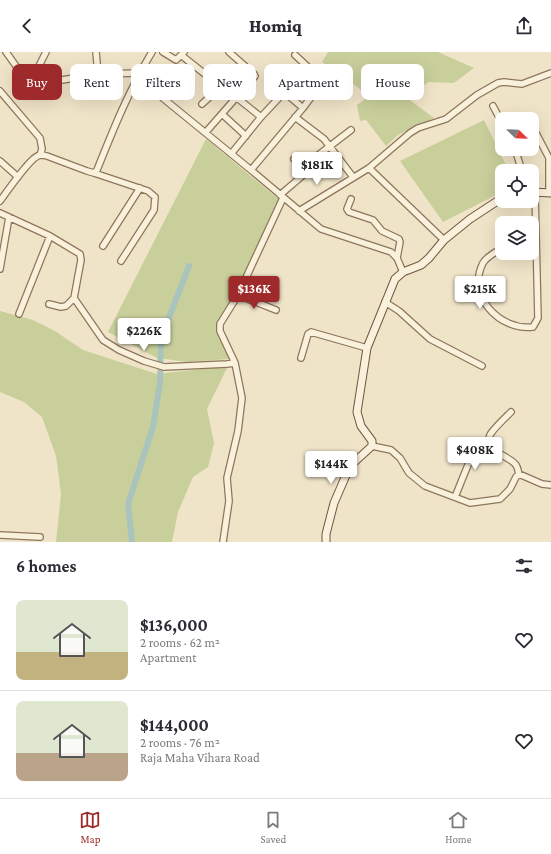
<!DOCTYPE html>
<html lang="en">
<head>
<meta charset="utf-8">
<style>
	body { margin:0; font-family:"Crimson Pro",serif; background:#f2f2f3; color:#2b2b33; height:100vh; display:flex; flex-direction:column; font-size:15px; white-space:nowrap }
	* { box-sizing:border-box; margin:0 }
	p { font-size:13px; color:#7c7c81 }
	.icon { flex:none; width:22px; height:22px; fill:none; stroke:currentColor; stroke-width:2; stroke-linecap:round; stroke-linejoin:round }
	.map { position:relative; height:490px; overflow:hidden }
	.side { display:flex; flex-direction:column; background:#fff; flex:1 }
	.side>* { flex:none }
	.top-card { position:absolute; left:12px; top:12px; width:527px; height:36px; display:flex; gap:8px }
	.needle { width:26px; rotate:113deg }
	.buttons { position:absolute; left:495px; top:60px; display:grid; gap:8px }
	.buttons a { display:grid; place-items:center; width:44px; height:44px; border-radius:8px; background:#fff; box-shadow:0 4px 16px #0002; font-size:20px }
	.price { position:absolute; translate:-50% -34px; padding:0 9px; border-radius:4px; background:#fff; color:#222; font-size:13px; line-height:26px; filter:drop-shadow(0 1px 2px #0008) }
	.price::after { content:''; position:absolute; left:50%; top:24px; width:12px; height:9px; margin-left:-6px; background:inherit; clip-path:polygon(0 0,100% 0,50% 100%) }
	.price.selected { background:#9e2a2b; color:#fff }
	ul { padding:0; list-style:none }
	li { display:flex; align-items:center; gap:12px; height:100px; padding:0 16px }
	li+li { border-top:1px solid #e1e1e2 }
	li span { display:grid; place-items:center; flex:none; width:112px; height:80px; border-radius:8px; color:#555 }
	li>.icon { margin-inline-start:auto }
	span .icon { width:48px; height:48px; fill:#fffc; stroke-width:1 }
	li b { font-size:17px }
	h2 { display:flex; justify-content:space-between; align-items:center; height:48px; padding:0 16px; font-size:17px }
	.chip { padding:0 14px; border-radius:8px; background:#fff; box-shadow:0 4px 16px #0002; font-size:14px; line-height:36px }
	.chip.selected { background:#9e2a2b; color:#fff }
	header { display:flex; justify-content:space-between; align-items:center; height:52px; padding:0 16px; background:#fff; font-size:18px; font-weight:800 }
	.tab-bar { display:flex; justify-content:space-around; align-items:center; height:56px; border-top:1px solid #e1e1e2; background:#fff; font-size:11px; color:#7c7c81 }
	.tab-bar a { display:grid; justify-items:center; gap:2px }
	.tab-bar .selected { color:#9e2a2b }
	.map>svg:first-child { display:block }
	.green { fill:#c9cf9b }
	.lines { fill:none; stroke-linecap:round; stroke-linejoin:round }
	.canal { stroke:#a9c4bc; stroke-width:6 }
	.street-casing { stroke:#8d765c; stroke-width:8 }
	.secondary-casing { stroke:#6f573f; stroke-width:9 }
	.street { stroke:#faf1dc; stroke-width:5.5 }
	.secondary { stroke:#faf1dc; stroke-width:7 }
</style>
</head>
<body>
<header><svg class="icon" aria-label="back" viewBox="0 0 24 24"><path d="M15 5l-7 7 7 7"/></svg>Homiq<svg class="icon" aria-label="share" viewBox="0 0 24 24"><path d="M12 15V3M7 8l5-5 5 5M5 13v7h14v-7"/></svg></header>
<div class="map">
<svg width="551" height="490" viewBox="0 0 551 490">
	<rect width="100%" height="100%" fill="#f0e4c8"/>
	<path class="green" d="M328,0h110l36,16 -20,15 -26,-1 -21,16 27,20 -36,17 -12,11 -20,-26 -6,1 -3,-16 8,-6 -5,-10 -38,-27z
		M484,68l25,51h-7v21l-59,30 -43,-61z
		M206,87l76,63 -64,130 11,27 -41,3 -31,-4 -49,-26z
		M0,259l33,9 22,11 28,19 74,24 71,-8 -21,43 7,34 -6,24 -15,10 -15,35 -6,30h-116l5,-48 -5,-38 -14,-39 -18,-15 -24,-10z"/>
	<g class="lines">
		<path class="canal" d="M132,490l-4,-38 25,-77 7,-44 1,-45 28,-72"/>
		<g class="street-casing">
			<path id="street" d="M6,0l15,21 11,7 18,2 48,-8 41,-1
				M96,0l2,22
				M163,0l13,8 8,-8
				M181,3l39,31
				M137,25l114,93 70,59 70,23 6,6 6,14
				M32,28l14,-28
				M0,39l40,47 2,11 -2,6
				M284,40l19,16
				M236,45l25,20
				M202,52l42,-39
				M493,54l9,17
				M222,62l24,22
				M295,65l29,22 29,38
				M206,80l49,-56 -1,-2 -25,-22
				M536,81l13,25v35
				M515,97l7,22
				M231,102l30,-37 30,-32 14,-20
				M294,107c8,6 15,14 23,18l24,-16
				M0,109l18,16
				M304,114l47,-36
				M369,116l75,72
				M251,118l52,-62 20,-27 -1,-1 -27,-25
				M94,121l3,-3c16,-40 32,-80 55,-118
				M280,143l28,-24
				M351,147l-4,10 2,3 24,8 9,11 17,8 1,3 -3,16
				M0,149c7,-9 30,-44 40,-46 2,0 4,0 7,1l40,15 7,2 54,18 7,6 -1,13 -33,51
				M299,159l70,-43 41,-35 8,-5 28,-9 31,-24 21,-12 6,-1 18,2 29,-11
				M0,161l50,23 30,18 1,6 -7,38 -8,8 -5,1 -12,-3
				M103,194l37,-58
				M502,196c-6,4 -16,9 -19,15 -17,33 17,68 50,64l5,-9 -3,-126
				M0,217l9,-52
				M238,243l38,15
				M74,246l29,42 16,10 25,11 20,6 63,-3 8,-1
				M385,250l14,9 31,28 52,27
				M19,262l31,-78
				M301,306l7,-24 3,-2 56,16
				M511,360c-5,5 -18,17 -21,23 -7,16 20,21 26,30 2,3 2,6 3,9
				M372,394l19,4 9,8 9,15 16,13 45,17 30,-4 10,-10 6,-12 3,-3 23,10 9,1
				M455,445l17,-42 -2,-13
				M0,483l40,2
				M223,490l6,-41 -2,-23 11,-47 4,-33 -7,-35 -15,-32v-7l18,-29 45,-97"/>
		</g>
		<g class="secondary-casing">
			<path id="secondary" d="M532,140l19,1
				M326,490v-8l8,-31 16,-37 22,-20v-5l-11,-15 -4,-14 10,-64 28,-69 8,-7 18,-7 8,-7 15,-18 26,-21 32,-21"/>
		</g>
		<use href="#street" class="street"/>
		<use href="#secondary" class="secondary"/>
	</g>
</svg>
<div class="buttons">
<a><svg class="needle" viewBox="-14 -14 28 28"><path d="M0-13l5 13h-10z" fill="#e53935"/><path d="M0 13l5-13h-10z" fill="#7c7c81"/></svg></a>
<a><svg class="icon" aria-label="locate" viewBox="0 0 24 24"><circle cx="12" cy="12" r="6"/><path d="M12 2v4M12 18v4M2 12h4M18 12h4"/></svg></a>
<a><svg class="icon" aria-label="layers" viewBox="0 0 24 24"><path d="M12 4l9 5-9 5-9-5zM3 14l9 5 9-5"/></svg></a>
</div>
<b class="price" style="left:317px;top:134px">$181K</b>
<b class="price selected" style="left:254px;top:258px">$136K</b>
<b class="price" style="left:480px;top:258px">$215K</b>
<b class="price" style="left:144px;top:300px">$226K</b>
<b class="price" style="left:475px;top:419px">$408K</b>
<b class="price" style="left:331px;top:433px">$144K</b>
<div class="top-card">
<a class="chip selected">Buy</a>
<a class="chip">Rent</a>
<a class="chip">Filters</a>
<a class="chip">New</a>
<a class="chip">Apartment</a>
<a class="chip">House</a>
</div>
</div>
<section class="side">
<h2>6 homes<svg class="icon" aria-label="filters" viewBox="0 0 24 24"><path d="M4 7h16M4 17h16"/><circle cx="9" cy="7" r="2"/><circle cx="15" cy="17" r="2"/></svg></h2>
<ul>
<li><span style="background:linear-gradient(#dfe7d0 65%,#c2b280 0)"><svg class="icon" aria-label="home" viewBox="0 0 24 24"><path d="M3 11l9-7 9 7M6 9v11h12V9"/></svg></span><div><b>$136,000</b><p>2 rooms · 62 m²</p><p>Apartment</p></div><svg class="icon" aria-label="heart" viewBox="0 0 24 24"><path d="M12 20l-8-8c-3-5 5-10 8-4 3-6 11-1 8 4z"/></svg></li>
<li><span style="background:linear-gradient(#dfe7d0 65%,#b9a48a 0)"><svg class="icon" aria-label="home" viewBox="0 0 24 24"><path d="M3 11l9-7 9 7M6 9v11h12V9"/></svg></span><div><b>$144,000</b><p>2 rooms · 76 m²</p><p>Raja Maha Vihara Road</p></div><svg class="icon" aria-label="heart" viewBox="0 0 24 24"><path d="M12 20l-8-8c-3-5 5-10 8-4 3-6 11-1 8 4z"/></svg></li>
</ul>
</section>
<nav class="tab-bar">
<a class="selected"><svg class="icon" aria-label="map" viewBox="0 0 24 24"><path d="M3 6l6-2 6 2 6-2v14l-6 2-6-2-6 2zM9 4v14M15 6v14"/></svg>Map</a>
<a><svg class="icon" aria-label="saved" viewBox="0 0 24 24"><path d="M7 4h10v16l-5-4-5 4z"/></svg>Saved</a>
<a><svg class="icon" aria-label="home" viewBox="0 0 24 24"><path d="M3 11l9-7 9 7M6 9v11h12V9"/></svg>Home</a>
</nav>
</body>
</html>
